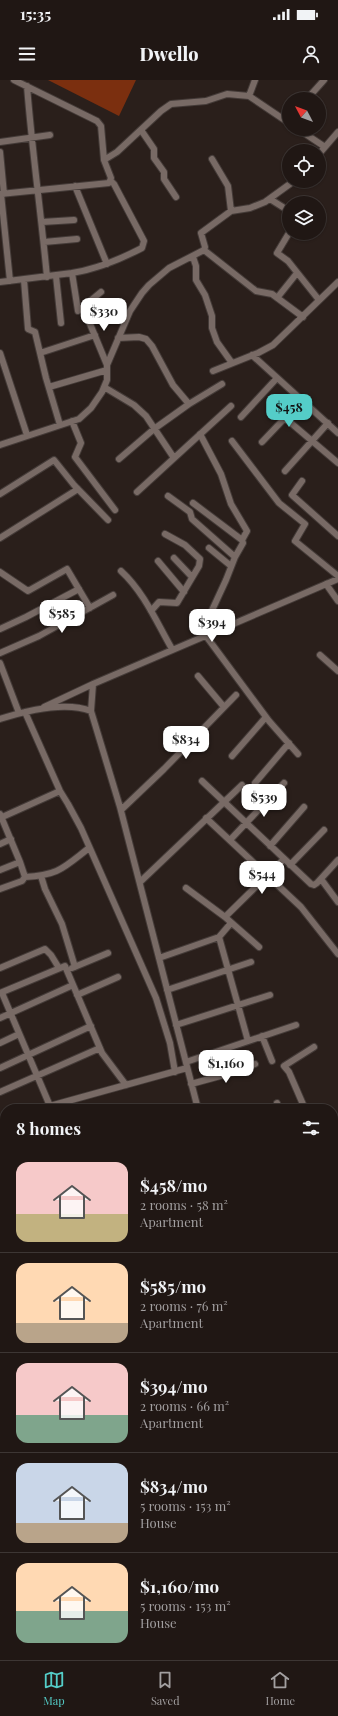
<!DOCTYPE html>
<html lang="en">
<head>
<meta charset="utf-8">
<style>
	body { margin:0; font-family:"Playfair Display",serif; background:#28201d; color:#f1f3f6; height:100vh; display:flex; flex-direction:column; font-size:15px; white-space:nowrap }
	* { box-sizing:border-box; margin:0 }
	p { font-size:13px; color:#a29fa0 }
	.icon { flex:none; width:22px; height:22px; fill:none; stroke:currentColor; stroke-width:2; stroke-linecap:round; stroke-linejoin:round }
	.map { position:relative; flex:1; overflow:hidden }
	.sheet { position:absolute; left:0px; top:1024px; width:338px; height:556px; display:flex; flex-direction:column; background:#201714; border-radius:16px 16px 0 0; box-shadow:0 1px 3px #0004,0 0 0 1px #3d3634 }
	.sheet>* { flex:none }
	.needle { width:26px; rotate:311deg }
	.buttons { position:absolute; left:282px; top:12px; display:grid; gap:8px }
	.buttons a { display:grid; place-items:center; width:44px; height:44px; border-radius:50%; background:#201714; box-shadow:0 1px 3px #0004,0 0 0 1px #3d3634; font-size:20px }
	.price { position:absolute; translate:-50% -34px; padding:0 9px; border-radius:8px; background:#fff; color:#222; font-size:13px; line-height:26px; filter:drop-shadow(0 1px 2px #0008) }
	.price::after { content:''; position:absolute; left:50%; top:24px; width:12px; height:9px; margin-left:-6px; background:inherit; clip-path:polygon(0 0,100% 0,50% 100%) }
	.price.current { background:#54cdc8; color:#111 }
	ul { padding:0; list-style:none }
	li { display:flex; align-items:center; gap:12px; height:100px; padding:0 16px }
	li+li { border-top:1px solid #3d3634 }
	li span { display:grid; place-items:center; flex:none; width:112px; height:80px; border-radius:12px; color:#555 }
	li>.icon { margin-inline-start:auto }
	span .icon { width:48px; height:48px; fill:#fffc; stroke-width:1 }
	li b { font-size:17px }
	h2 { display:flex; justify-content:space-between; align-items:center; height:48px; padding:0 16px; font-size:17px }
	.status { display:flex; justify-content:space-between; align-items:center; height:28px; padding:0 20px; background:#201714; direction:ltr }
	.status svg { height:11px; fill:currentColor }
	header { display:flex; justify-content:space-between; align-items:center; height:52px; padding:0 16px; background:#201714; font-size:18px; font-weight:800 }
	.dock { display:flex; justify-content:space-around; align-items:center; height:56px; border-top:1px solid #3d3634; background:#201714; font-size:11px; color:#a29fa0 }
	.dock a { display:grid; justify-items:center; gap:2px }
	.dock .current { color:#54cdc8 }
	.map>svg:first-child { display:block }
	.water { fill:#7b2f0f }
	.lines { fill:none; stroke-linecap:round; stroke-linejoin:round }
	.minor-casing { stroke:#443b38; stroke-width:8 }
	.minor { stroke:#786a65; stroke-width:6 }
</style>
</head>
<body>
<div class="status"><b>15:35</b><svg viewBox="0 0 49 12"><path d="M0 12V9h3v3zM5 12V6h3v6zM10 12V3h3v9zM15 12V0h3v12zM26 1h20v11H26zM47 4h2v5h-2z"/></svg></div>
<header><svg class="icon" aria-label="menu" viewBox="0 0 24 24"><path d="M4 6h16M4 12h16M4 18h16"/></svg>Dwello<svg class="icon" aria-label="person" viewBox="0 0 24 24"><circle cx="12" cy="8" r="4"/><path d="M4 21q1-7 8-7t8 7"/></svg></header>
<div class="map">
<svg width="338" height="1580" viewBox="0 0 338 1580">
	<rect width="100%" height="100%" fill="#2a1f1b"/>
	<path class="water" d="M48,0h88l-17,36z"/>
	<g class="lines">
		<g class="minor-casing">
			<path id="minor" d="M14,0l83,41 4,5 3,34 13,-8 44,-41 10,-7 35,-3 21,-7 22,2 40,27
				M27,6c5,64 14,127 20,191
				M249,16l6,-16
				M307,19l17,-19
				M298,49l27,18
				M141,50l13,19v9l10,14v7l12,18
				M0,62l50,-7
				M0,72l4,42
				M319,74l19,-22
				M212,79l16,27 3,25
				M75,106l32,78
				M0,114l109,-11 2,-5 -7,-18
				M1,114l9,87
				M270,119l19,12
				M42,142l32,-2
				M289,153l-12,20 11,8 31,39
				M44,162l33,-3
				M204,170l52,41 16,3 31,23
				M193,177l3,9v14l9,15 7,21v12l5,14 15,21
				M72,193c25,-4 47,-13 70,-25l2,-7 -30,-57 -3,-3
				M56,196l5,47
				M24,200l4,49 7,3 11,46 14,47
				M0,202l72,-9 6,38 23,-19
				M277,218l20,-25
				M83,227l24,58
				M118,258l21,-1 7,2 6,7 21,39 16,19
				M0,273l27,82
				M40,273l55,-18
				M252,275l86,78
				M213,291l45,-18 15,-8 65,-63
				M49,307l58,-17
				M104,307l30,18 12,11 28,42
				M241,337l36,-39
				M285,338l53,45
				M72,341l9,22 -6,14 40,53
				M200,354l21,40 10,30 16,27 -5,9
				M232,361l47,62 26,21 -10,17 43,35
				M262,362l40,-42
				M0,365l79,-26 12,-11 11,-16 5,-12v-15l23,-54 12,-18 7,-8 20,-17 35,-18 1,-3 -4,-14 30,-22 19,-3 15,-6 29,-21
				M119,379l35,-30 35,-25 33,-20
				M285,391l43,-48
				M302,401l-10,14 46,41
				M137,412l94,-86
				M0,414l54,-34 20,25 34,35
				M168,416l22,16 2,7 43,38 -9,23 -18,39 4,14
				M193,423l49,37 1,3 -8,14
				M0,458l78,-49
				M209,468l22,18
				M174,478l18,19
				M158,481l26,31
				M121,491c23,21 36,52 51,78
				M0,492l28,19 39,-22 23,39
				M326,504l12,17
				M151,531l8,-9 18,1 22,-37 1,-7 -15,-14 -20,-11
				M0,549l26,-12 53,-28
				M206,556l63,85 29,33
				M0,573l39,-17 74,-41
				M320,575l18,16
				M0,583l19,50
				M198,596l26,31
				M44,627l49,-23
				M91,631l2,-27 245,-105
				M25,632l35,79 8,13 13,24 75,170 14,45 5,29
				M0,639c25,-8 65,-18 91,-8l29,96 78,302
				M232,676l34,-39
				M202,701l109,103 3,1 3,-2 21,-23
				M255,703l34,-40
				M121,730l43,-41 72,-74
				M0,734l20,48 5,15 -3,4 -22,8
				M0,738l60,-27
				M206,738l95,89 37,47
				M230,760l54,-57
				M0,764l11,-5
				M270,766l34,-39
				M290,785l34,-35
				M0,790l20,-8
				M41,796l4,13 17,35 13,43
				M25,797c34,-2 38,-9 64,-29
				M321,799l17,23
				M140,802l102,-97
				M186,808l39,29 34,30
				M225,837l59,-58
				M219,857l29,104
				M159,878l60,-21 12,-14
				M0,888l45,-19 6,6 8,13
				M72,888l36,-15
				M167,910l84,-28
				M0,913l65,-27 37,87 24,32
				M2,913l48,113
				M77,915l41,-18
				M0,938l73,-33
				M176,945l94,-30
				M262,956l10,25
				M0,963l19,-9
				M186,982l110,-37
				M0,988l91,-42
				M191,1004l44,-12 20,-8
				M0,1012l100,-44
				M277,1023l2,6
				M39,1029l148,-41
				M305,1029l-16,-37 -5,-6 30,-19
				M3,1038l2,8
				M333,1044l5,-2
				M333,1077l5,-2
				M0,1098l5,-6
				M333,1099l5,12
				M333,1131l5,-5
				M333,1191l5,-2
				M0,1298l5,4
				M333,1369l2,-9
				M333,1392l5,3
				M333,1414l5,4
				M0,1474l5,18
				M333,1480l5,-5
				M0,1527l5,-1
				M333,1535l5,-1
				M0,1564l5,-1
				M28,1575l1,5
				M205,1575l3,5
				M245,1575l-1,2 2,3
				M307,1575l1,5
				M169,1580l15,-5"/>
		</g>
		<use href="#minor" class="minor"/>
	</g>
</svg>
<div class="buttons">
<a><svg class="needle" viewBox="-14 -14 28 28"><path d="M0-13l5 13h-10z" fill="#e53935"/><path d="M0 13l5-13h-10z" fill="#a29fa0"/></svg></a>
<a><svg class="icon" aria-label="locate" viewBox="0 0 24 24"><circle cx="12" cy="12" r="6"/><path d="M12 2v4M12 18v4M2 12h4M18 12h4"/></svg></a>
<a><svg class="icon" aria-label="layers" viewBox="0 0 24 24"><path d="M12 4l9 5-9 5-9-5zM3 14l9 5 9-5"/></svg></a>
</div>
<b class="price" style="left:104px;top:252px">$330</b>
<b class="price current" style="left:289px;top:348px">$458</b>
<b class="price" style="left:62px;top:554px">$585</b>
<b class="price" style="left:212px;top:563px">$394</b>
<b class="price" style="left:186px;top:680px">$834</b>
<b class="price" style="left:264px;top:738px">$539</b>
<b class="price" style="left:262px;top:815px">$544</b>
<b class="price" style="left:226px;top:1004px">$1,160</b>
<section class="sheet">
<h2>8 homes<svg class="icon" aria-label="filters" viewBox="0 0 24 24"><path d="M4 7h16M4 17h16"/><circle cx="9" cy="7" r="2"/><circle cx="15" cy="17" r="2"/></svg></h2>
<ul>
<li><span style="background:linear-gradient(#f6c9c9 65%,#c2b280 0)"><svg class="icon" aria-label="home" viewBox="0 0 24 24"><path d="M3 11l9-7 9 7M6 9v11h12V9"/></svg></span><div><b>$458/mo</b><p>2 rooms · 58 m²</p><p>Apartment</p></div></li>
<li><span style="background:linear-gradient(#ffd9b3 75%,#b9a48a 0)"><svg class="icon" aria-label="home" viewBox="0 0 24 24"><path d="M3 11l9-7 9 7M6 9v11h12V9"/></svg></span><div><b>$585/mo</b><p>2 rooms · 76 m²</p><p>Apartment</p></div></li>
<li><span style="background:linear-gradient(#f6c9c9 65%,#7fa58c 0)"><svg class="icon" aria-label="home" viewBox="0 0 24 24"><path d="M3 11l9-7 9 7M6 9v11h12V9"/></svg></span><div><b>$394/mo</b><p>2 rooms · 66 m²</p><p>Apartment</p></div></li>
<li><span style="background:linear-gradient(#c9d6e8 75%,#b9a48a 0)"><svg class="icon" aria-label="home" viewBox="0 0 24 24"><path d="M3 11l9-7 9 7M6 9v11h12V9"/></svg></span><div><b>$834/mo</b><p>5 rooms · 153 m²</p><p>House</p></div></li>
<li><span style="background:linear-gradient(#ffd9b3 60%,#7fa58c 0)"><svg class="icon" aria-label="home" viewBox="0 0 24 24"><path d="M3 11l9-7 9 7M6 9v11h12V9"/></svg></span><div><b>$1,160/mo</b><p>5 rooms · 153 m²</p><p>House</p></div></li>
</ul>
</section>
</div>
<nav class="dock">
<a class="current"><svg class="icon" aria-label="map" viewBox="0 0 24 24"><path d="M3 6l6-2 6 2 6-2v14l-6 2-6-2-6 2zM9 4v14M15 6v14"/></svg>Map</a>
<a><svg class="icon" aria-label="saved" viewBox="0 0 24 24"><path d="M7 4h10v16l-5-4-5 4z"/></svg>Saved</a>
<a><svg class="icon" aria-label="home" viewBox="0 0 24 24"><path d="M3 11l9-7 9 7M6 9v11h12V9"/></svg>Home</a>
</nav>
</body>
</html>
